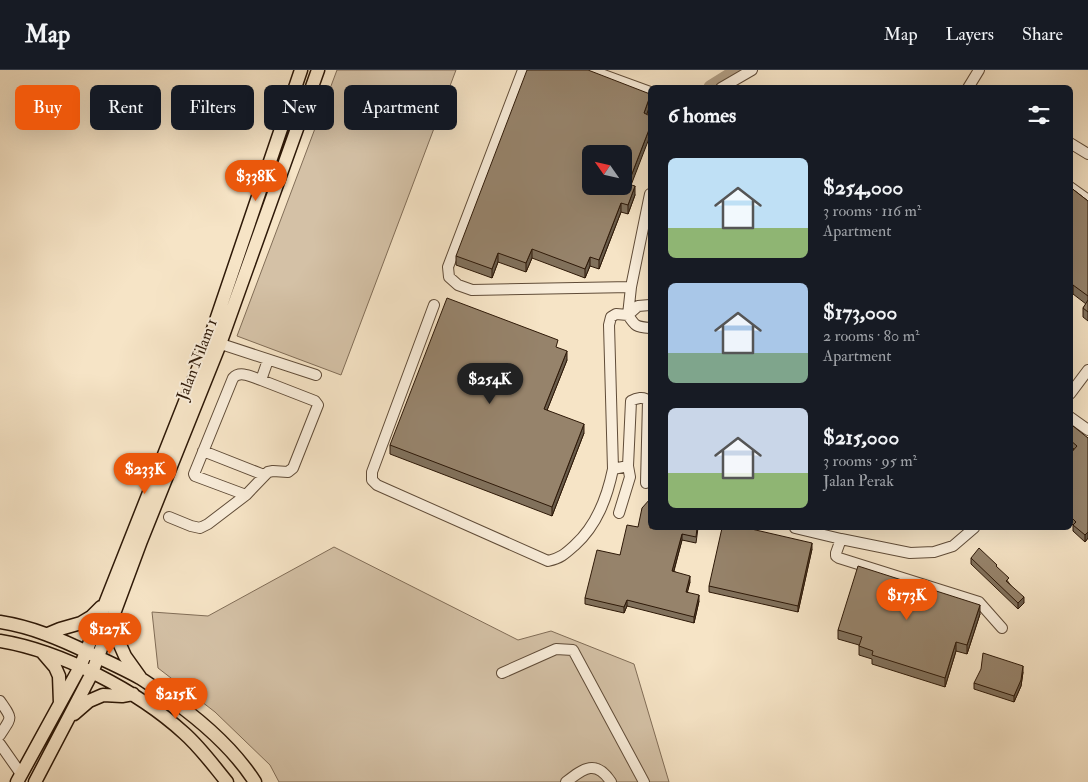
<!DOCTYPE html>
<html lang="en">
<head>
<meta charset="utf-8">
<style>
	body { margin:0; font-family:"IM FELL Double Pica",serif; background:#20242c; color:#f1f3f6; height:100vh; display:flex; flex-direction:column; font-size:19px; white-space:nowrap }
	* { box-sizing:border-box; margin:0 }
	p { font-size:16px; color:#9ea1a6 }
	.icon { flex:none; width:28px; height:28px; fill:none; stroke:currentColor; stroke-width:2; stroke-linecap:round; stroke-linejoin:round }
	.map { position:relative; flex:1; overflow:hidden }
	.panel { position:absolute; left:648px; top:15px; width:425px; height:445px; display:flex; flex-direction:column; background:#171b24; border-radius:8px; box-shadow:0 5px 20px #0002 }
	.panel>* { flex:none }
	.top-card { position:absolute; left:15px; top:15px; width:475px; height:45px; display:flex; gap:10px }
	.needle { width:32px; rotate:304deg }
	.buttons { position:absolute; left:582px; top:75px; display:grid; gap:10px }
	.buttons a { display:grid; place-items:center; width:50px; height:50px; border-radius:8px; background:#171b24; box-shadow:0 5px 20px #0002; font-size:25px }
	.price { position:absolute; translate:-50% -42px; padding:0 11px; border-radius:18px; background:#ea580c; color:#fff; font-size:16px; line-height:32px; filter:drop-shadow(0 1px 2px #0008) }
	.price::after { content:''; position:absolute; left:50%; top:30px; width:15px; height:11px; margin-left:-8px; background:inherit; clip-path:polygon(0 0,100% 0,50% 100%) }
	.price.selected { background:#222; color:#fff }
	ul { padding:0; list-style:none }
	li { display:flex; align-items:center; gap:15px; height:125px; padding:0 20px }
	li span { display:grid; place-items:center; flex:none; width:140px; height:100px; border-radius:8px; color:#555 }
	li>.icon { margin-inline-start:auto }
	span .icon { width:60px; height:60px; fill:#fffc; stroke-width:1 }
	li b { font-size:21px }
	h2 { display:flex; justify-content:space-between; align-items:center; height:60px; padding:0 20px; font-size:21px }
	.pill { padding:0 18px; border-radius:8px; background:#171b24; box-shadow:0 5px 20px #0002; font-size:18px; line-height:45px }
	.pill.selected { background:#ea580c; color:#fff }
	header { display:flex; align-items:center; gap:30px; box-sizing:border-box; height:70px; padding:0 25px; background:#171b24; border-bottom:1px solid #363941 }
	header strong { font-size:24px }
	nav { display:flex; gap:28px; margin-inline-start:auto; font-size:18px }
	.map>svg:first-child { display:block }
	.green { fill:#d4c1a6; stroke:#816d57 }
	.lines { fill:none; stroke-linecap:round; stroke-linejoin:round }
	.river { stroke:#b29f85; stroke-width:16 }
	.minor-casing { stroke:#604c38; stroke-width:12 }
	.major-casing { stroke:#2e1908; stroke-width:15 }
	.minor { stroke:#f9edda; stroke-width:10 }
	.major { stroke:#f6e4c6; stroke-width:12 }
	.wall { fill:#81715c; stroke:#2e1908 }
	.shaded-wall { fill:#695c4b; stroke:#2e1908 }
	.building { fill:#96836b; stroke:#2e1908; fill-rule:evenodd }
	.labels { text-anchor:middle; stroke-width:4; stroke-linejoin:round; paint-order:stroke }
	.street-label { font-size:16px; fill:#2e1908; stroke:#f9edda }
</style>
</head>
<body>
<header>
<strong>Map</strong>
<nav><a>Map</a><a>Layers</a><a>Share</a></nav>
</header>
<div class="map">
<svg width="1088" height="712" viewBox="0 0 1088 712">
	<rect width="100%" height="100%" fill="#f6e4c6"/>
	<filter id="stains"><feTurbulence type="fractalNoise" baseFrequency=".004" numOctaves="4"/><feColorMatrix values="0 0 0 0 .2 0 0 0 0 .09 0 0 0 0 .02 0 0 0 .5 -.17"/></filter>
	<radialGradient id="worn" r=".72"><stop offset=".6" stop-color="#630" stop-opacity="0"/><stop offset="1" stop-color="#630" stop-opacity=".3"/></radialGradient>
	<path class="green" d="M337,0h119l-115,305 -104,-39z
		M334,477l184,93 33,-9 83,33 35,118h-390l-9,-17 -55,-53 -57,-44 -6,-56 56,4z"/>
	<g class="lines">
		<path class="river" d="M711,18l29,-18"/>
		<g class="minor-casing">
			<path id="minor" d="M523,0l-75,197 1,10 9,8 14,5 159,-3
				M590,0l60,22
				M721,18l31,-18
				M968,18l11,-18
				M1070,73l18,11
				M1070,117l18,13
				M650,124l-19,93 -3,28c7,11 8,12 22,13
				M434,235l-62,167v8l5,5 171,76c13,-3 17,-7 27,-16 22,-20 32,-47 38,-76l-4,-144 2,-8 5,-3 12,1
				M628,245l10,-9 12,-1
				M215,272l101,33
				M1070,324l18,-24
				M1070,347l18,13
				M203,381l61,24
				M613,399l15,-3 3,-65c5,-3 13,-5 17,0l-2,82
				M246,425l-51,-19 -1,-2 39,-96c7,-8 19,-1 28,2l7,-20
				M619,443l11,-36 -2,-11
				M169,447l22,9 9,2 8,-4 38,-29 22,-23 5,-1 15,1 5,-4 25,-63 -3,-4 -54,-21
				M795,458l46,11 69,14 24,-1 19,-6 21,-18
				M841,469l-5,14v3l3,2 140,44 23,26
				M502,603l54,-24 17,1 71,132
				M0,631c13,19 12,15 0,34
				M0,674l21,30
				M566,712c18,-14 30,-23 45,0"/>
		</g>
		<g class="major-casing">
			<path id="major" d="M113,546l4,22 8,18 15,21
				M0,552c32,5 60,17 89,31 17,8 35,16 51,25 8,5 15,10 22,15 35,24 70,53 93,89
				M48,564l12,-5 21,-6 10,-6 10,-10
				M0,571c61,10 138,50 184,92 16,14 29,32 43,49
				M43,583l12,14 4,9 1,27
				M74,644l15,-13 14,-6 19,1 11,-2
				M17,712l63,-115 129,-326 92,-271
				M35,712l57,-109 49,-132 79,-197 98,-274"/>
		</g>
		<use href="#minor" class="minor"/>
		<use href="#major" class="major"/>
	</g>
	<path class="wall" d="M650,24v11l-3,9 -16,71 4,10 -7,19 -7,-2 -22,57 -9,-3 -5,12 -53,-20 -6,14 -28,-10 -6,16 -36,-13v-9z
		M1070,117l18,14v120l-5,-4v-9l3,-4 -13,-10 -3,4z
		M558,278l9,12 -20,50 37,23 -32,83 -162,-62v-9z
		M1070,359l18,9v100l-3,4 -12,-11v-6l-3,-3v-68l4,-5 -4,-3z
		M638,457l60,1 -2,15 -14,-3 -8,31 16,11 -3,10 12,9 -5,22 -67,-17 -3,7 -39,-9v-6l35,-43z
		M812,479l-14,63 -89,-20v-6z
		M971,488l26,9 27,36 -6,6 -47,-45z
		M980,544l-13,40 -11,-3 -11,36 -73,-23v-5l-13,-4v-10l-21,-6v-9z
		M1023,602l-2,14 -7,16 -40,-13v-6z"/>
	<path class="shaded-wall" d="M650,26v9l-6,17v-9z
		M650,57v9l-22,57v-9z
		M635,116v9l-7,19v-9z
		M621,133v9l-22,57v-9z
		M532,179v9l-6,14v-9z
		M498,183v9l-6,16v-9z
		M590,187v9l-5,12v-9z
		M1073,215v9l-3,4v-9z
		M567,281v9l-23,58v-9z
		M584,354v9l-32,83v-9z
		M1088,462v6l-3,4v-7z
		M682,464v6l-10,37v-6z
		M812,473v6l-14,63v-6z
		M690,506v6l-4,16v-6z
		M699,525v6l-5,22v-6z
		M1024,527v6l-6,6v-6z
		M627,530v6l-3,7v-6z
		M980,535v9l-13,40v-9z
		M956,572v9l-11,36v-9z
		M1023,596v6l-2,14 -7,16v-6z"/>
	<path class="building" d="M527,0h61l62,24v2l-6,17 6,3v11l-22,57 7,2 -7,19 -7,-2 -22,57 -9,-3 -5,12 -53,-20 -6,14 -28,-10 -6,16 -36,-13zM591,84h33v32h-33z
		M1070,117l18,14v95l-15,-11 -3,4z
		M447,228l111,42 -2,7 11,4 -23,58 40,15 -32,83 -162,-62z
		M1088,230v12l-5,-4z
		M1073,356l15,12v94l-3,3 -12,-10 3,-3 -6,-6v-62l7,-8 -7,-6v-11z
		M650,429v29h47l-1,9 -14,-3 -10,37 18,5 -4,16 13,3 -5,22 -67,-17 -3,7 -39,-9 12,-48 23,5 7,-30 11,2 4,-19z
		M722,458h25l65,15 -14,63 -89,-20z
		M979,478l18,17 -1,1 13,12 -3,3 18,16 -6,6 -47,-45z
		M858,496l122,39 -13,40 -11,-3 -11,36 -73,-23 1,-4 -14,-5 3,-9 -24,-7z
		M983,583l40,13 -2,14 -7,16 -40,-13 7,-14z"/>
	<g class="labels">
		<g class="street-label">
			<text transform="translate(196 289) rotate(-69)" y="6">Jalan Nilam 1</text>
		</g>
	</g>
	<rect width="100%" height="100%" filter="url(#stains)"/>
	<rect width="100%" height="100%" fill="url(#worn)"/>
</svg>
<div class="buttons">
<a><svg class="needle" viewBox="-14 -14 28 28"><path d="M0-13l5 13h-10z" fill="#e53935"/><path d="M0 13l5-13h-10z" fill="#9ea1a6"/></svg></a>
</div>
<b class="price" style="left:256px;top:132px">$338K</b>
<b class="price selected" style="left:490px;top:335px">$254K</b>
<b class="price" style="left:145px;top:425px">$233K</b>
<b class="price" style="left:907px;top:551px">$173K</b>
<b class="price" style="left:110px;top:585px">$127K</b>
<b class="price" style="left:176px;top:650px">$215K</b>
<div class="top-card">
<a class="pill selected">Buy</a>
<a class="pill">Rent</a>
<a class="pill">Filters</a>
<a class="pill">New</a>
<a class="pill">Apartment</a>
</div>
<section class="panel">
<h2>6 homes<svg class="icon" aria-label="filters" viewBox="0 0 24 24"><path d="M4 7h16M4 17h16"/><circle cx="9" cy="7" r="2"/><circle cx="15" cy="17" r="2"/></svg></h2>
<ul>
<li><span style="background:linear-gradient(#bfe0f5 70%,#8fb573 0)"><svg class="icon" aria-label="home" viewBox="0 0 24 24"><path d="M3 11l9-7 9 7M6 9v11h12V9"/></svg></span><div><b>$254,000</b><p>3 rooms · 116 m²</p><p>Apartment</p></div></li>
<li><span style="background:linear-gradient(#a9c7e8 70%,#7fa58c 0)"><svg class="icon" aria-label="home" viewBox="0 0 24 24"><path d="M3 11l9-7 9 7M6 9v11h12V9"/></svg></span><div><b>$173,000</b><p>2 rooms · 80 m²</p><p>Apartment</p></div></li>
<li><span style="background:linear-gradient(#c9d6e8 65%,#8fb573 0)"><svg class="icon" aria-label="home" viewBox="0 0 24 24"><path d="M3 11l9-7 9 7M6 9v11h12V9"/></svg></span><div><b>$215,000</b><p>3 rooms · 95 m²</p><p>Jalan Perak</p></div></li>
</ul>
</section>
</div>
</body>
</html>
